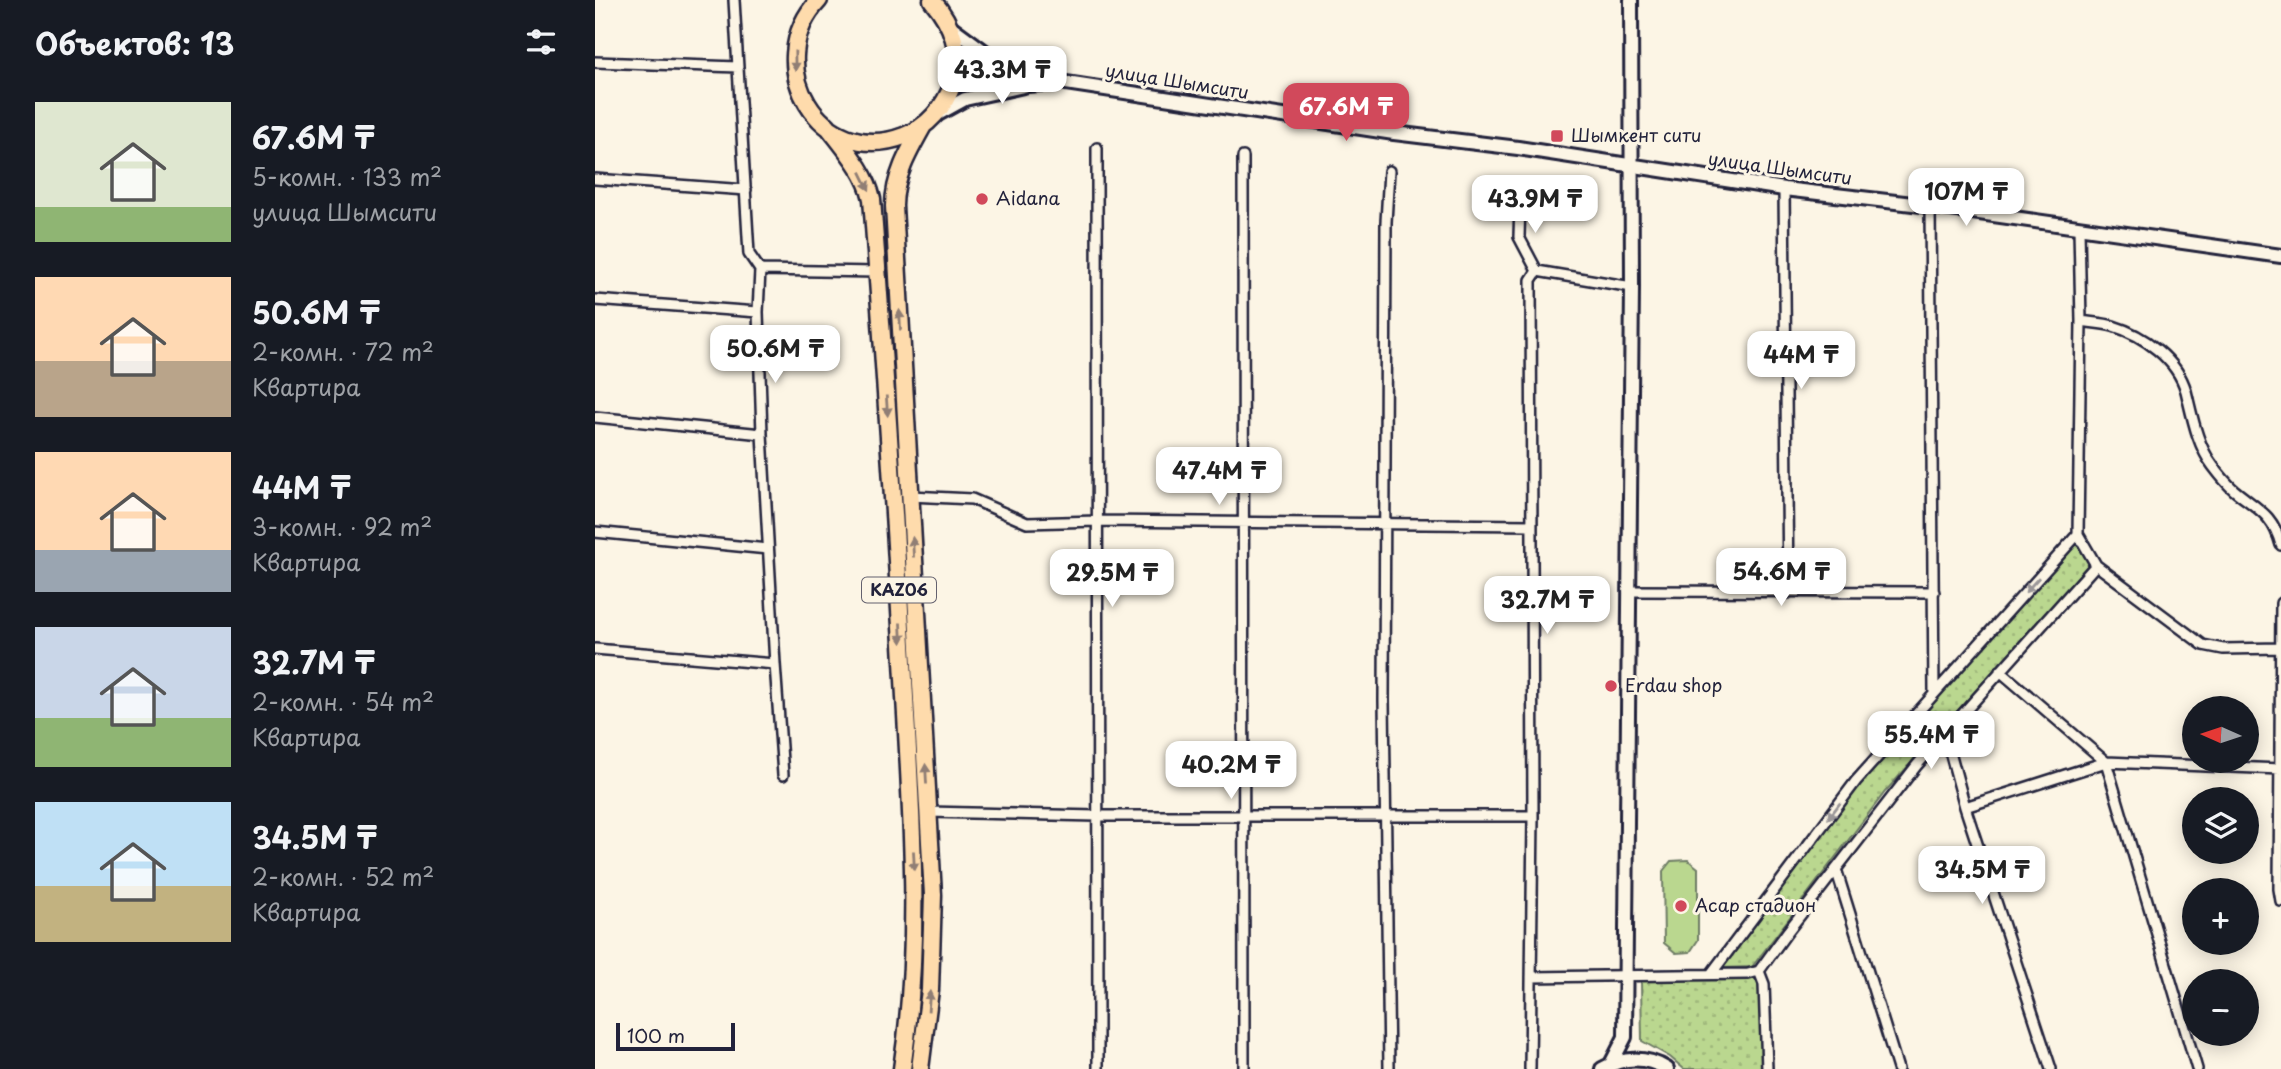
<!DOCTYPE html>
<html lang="ru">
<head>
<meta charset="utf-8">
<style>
	body { margin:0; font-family:"Playpen Sans",sans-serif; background:#242831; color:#f1f3f6; height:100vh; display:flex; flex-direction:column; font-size:26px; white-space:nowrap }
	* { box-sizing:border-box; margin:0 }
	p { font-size:23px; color:#9ea1a6 }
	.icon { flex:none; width:38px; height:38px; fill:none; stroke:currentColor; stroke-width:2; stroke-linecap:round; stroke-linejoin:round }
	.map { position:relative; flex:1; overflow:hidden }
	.details { display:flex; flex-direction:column; background:#171b24; width:595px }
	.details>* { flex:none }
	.needle { width:46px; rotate:273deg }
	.tools { position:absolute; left:1587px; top:696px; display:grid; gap:14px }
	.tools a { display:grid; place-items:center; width:77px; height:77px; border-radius:50%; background:#171b24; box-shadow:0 4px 18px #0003; font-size:35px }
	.scale { position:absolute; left:21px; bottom:18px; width:119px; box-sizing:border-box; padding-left:7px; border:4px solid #22223b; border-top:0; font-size:19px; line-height:24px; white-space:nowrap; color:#22223b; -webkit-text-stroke:5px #fcf5e5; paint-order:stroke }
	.price { position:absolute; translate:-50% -60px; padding:0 16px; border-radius:14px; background:#fff; color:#222; font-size:23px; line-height:46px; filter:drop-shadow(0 2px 4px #0008) }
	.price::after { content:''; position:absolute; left:50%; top:42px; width:21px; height:16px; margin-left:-10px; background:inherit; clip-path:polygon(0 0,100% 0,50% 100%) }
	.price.current { background:#d1495b; color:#fff }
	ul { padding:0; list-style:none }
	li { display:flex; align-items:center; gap:21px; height:175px; padding:0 35px }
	li span { display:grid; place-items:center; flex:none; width:196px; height:140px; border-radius:0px; color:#555 }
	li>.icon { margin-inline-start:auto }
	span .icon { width:84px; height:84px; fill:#fffc; stroke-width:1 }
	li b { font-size:30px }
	h2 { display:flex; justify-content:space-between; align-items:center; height:84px; padding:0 35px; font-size:30px }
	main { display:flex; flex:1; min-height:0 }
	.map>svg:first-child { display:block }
	.park { fill:url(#park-dots); stroke:#6e7c65; stroke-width:2 }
	.pitch { fill:#bad78f; stroke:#6e7c65; stroke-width:2 }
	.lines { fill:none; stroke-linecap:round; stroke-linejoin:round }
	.street-casing { stroke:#22223b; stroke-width:14 }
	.secondary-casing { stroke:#22223b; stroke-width:18 }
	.highway-casing { stroke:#22223b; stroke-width:21 }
	.street { stroke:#fcf5e5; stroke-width:9 }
	.secondary { stroke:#fcf5e5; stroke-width:12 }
	.highway { stroke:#fedbac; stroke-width:16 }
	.oneway { fill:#907e74 }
	.oneway2 { fill:#9a9698 }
	.poi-dot { fill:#d1495b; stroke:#fcf5e5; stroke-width:2.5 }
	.labels { text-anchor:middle; stroke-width:6; stroke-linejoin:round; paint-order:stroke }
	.shield { fill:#fcf5e5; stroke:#63616e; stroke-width:2 }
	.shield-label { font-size:16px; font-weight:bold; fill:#22223b }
	.street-label { font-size:18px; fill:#22223b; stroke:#fcf5e5 }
	.poi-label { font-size:18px; fill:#22223b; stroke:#fcf5e5; text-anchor:start }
</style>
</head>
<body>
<main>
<section class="details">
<h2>Объектов: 13<svg class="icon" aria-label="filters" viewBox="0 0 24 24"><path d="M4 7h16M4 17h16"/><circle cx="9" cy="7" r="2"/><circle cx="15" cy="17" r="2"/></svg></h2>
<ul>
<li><span style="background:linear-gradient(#dfe7d0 75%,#8fb573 0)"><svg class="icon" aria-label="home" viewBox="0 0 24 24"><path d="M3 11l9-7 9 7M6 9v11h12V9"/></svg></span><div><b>67.6M ₸</b><p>5-комн. · 133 m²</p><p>улица Шымсити</p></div></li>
<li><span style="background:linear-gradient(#ffd9b3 60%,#b9a48a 0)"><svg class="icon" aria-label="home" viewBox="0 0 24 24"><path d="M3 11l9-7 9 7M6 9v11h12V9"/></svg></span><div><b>50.6M ₸</b><p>2-комн. · 72 m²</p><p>Квартира</p></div></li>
<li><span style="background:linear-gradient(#ffd9b3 70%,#9aa5b1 0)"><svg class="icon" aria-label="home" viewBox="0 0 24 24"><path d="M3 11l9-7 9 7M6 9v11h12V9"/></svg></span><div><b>44M ₸</b><p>3-комн. · 92 m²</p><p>Квартира</p></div></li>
<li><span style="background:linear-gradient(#c9d6e8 65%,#8fb573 0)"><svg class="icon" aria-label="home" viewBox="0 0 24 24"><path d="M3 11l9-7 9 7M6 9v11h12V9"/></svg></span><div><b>32.7M ₸</b><p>2-комн. · 54 m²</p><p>Квартира</p></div></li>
<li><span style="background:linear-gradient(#bfe0f5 60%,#c2b280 0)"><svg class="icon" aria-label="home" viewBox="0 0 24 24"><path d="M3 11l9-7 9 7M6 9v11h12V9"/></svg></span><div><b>34.5M ₸</b><p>2-комн. · 52 m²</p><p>Квартира</p></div></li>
</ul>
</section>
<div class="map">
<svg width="1686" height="1069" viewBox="0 0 1686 1069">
	<defs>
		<pattern id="park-dots" width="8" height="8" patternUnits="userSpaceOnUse" patternTransform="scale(1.75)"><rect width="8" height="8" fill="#bad78f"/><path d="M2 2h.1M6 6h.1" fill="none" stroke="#a0b87c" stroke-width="1.8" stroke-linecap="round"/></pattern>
	</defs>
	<rect width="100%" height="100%" fill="#fcf5e5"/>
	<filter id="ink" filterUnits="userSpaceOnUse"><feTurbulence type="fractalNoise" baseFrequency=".0143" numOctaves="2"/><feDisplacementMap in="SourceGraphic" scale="14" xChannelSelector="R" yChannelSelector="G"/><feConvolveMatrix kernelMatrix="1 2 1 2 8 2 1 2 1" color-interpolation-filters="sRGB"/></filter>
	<g filter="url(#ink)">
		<path class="park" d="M1483,543l11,21 -204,228 -133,175 -30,1 148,-197 122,-133 79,-92z
			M1158,977l8,8 3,84h-80l-14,-12 -28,-16 -1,-59 3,-4z"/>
		<path class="pitch" d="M1093,860l10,8v72l-8,12 -14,1 -12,-10 -1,-72 8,-10z"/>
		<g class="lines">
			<g class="street-casing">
				<path id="street" d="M139,0l15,254 11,16 -2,42 4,122 13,230 8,111
					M0,62l143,5
					M502,148l1,921
					M648,157l1,912
					M0,179l151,11
					M1189,189l4,404
					M925,203l-1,34 18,34
					M1335,206l4,487
					M1484,229l2,92 -3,213 18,31 107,80 20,4 58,-1
					M165,270l117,2
					M0,300l163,12
					M1486,321c11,2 22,2 32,5 30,9 64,33 73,65 6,24 11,54 27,75 6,8 13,17 21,24 23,19 39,24 47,55
					M0,417l167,17
					M315,496l62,3 55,24 70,-2 435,4
					M0,532l173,17
					M1033,591l306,1
					M1686,603l-2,286 2,12
					M0,649l180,15
					M1405,671l106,91 91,307
					M1350,733l20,74 86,262
					M1370,807l141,-45 175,7
					M333,812l169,4h436
					M1241,869l62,200
					M1164,971l5,13 3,85
					M1116,974l145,-193 222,-247
					M936,977l217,-3 11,-3 29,-40 129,-166 179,-200
					M794,1069l-5,-368 2,-479 3,-51
					M935,1069l3,-253 -2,-536 6,-9 95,16"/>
			</g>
			<g class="secondary-casing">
				<path id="secondary" d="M355,26l42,31 15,8 59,18 328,50 124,15 266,41 146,17 351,50
					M341,115l29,-16 63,-14 24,-2
					M1016,1064l14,-27 7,-750 -1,-287
					M1007,1069c21,-12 44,-13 65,0"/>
			</g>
			<g class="highway-casing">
				<path id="highway" d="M224,0c-60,64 1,168 85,136 24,-9 41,-29 49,-53 10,-30 -1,-60 -21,-83
					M232,125c17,23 39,46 45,74 12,160 23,320 32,480 7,131 18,259 -2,390
					M325,1069l10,-79 3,-95 -39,-689c0,-29 15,-55 29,-80"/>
			</g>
			<use href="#street" class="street"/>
			<use href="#secondary" class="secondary"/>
			<use href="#highway" class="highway"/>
		</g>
		<defs><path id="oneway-solid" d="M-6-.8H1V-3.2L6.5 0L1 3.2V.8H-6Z" transform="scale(1.75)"/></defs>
		<g class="oneway">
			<use href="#oneway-solid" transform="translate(200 61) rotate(89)"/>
			<use href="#oneway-solid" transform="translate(270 181) rotate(64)"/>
			<use href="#oneway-solid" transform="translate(305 320) rotate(-93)"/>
			<use href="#oneway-solid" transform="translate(292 406) rotate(86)"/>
			<use href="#oneway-solid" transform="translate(318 547) rotate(-93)"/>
			<use href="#oneway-solid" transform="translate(306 633) rotate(87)"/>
			<use href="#oneway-solid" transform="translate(331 774) rotate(-93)"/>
			<use href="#oneway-solid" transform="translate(319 861) rotate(87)"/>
			<use href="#oneway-solid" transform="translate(334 1001) rotate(-85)"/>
		</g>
		<g class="oneway2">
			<use href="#oneway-solid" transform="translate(1437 585) rotate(132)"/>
			<use href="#oneway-solid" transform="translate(1239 811) rotate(127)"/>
		</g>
	</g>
	<g class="poi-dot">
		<rect x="955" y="129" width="14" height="14" rx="3.5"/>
		<circle cx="387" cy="199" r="7"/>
		<circle cx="1016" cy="686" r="7"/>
		<circle cx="1086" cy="906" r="7"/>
	</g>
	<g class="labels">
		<rect class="shield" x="267" y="577.5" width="74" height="25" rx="5"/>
		<g class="shield-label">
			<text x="304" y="596">KАZ06</text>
		</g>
		<g class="street-label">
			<text transform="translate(582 82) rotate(9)" y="6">улица Шымсити</text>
			<text transform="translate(1185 169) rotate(8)" y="6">улица Шымсити</text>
		</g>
		<g class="poi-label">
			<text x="976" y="142">Шымкент сити</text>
			<text x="401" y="205">Aidana</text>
			<text x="1030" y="692">Erdau shop</text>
			<text x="1100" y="912">Асар стадион</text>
		</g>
	</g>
</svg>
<div class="tools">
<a><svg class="needle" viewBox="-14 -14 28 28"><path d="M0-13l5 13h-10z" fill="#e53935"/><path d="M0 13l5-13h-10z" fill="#9ea1a6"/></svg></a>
<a><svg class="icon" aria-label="layers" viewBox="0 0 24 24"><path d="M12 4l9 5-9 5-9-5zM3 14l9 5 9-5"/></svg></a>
<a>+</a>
<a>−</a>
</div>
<div class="scale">100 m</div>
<b class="price" style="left:407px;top:106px">43.3M ₸</b>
<b class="price current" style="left:751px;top:143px">67.6M ₸</b>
<b class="price" style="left:1371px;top:228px">107M ₸</b>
<b class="price" style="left:940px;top:235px">43.9M ₸</b>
<b class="price" style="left:180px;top:385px">50.6M ₸</b>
<b class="price" style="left:1206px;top:391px">44M ₸</b>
<b class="price" style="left:624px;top:507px">47.4M ₸</b>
<b class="price" style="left:1186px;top:608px">54.6M ₸</b>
<b class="price" style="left:517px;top:609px">29.5M ₸</b>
<b class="price" style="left:952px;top:636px">32.7M ₸</b>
<b class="price" style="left:1336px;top:771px">55.4M ₸</b>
<b class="price" style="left:636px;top:801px">40.2M ₸</b>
<b class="price" style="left:1387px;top:906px">34.5M ₸</b>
</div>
</main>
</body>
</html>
